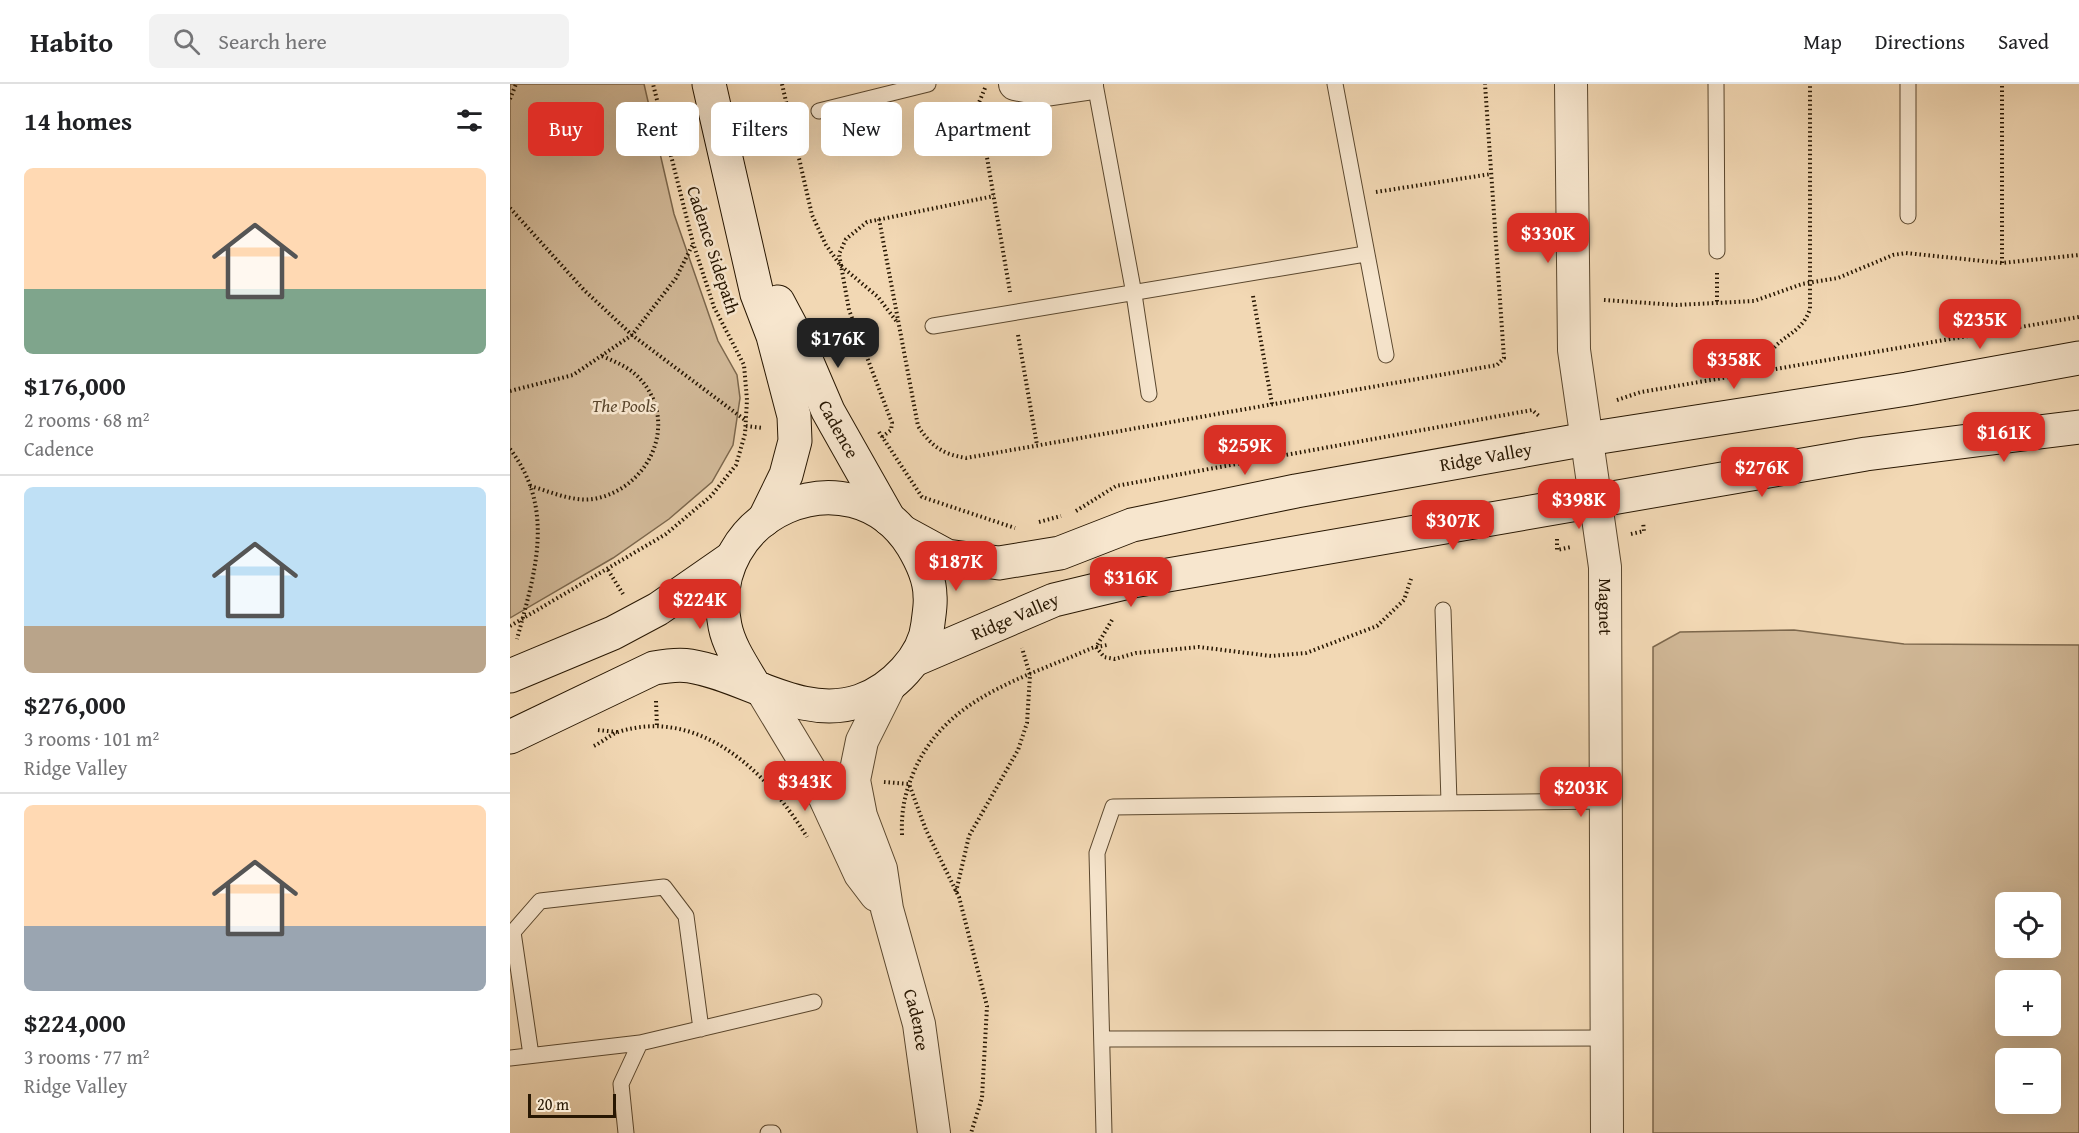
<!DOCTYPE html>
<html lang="en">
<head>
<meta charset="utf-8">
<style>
	body { margin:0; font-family:"Gentium Book Plus",serif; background:#f2f2f2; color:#202124; height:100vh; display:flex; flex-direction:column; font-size:22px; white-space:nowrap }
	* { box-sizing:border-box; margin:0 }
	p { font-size:20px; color:#757577 }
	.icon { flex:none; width:33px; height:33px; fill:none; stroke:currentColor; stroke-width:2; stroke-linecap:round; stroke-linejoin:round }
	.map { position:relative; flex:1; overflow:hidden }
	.details { display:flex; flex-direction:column; background:#fff; width:510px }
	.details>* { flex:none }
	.banner { position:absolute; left:18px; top:18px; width:570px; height:54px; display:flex; gap:12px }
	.fabs { position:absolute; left:1485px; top:808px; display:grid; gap:12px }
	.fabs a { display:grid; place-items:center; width:66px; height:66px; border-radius:9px; background:#fff; box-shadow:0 6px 24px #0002; font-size:30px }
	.scale { position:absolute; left:18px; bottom:15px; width:88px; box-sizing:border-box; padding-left:6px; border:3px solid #281702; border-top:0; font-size:16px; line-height:21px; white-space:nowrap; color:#281702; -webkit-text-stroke:4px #f7e6ce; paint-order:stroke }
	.price { position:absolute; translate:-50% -51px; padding:0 14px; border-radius:12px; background:#d93025; color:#fff; font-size:20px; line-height:39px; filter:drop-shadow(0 2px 3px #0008) }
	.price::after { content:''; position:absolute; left:50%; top:36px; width:18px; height:14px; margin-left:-9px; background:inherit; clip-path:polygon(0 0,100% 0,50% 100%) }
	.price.active { background:#222; color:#fff }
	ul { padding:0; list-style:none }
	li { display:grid; align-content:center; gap:12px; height:318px; padding:0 24px }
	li+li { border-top:2px solid #e0e0e0 }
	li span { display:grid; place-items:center; height:186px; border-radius:9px; color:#555 }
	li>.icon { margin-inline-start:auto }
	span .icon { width:108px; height:108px; fill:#fffc; stroke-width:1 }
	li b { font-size:26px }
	h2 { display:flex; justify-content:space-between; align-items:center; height:72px; padding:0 24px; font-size:26px }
	.tag { padding:0 21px; border-radius:9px; background:#fff; box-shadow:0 6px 24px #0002; font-size:21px; line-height:54px }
	.tag.active { background:#d93025; color:#fff }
	header { display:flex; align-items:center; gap:36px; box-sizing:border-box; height:84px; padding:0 30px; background:#fff; border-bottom:2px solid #e0e0e0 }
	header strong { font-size:28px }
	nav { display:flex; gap:33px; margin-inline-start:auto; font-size:21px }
	.search { width:420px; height:54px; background:#f2f2f2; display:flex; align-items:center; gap:15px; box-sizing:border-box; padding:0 21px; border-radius:9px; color:#757577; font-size:22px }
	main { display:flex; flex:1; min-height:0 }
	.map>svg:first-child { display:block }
	.green { fill:#d0b796; stroke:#7c674c; stroke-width:1.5; fill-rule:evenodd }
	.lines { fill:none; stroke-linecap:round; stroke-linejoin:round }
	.lane-casing { stroke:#5a472e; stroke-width:17 }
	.street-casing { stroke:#5a472e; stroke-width:34 }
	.secondary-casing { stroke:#281702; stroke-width:35 }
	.path { stroke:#281702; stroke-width:4; stroke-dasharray:1.5 3; stroke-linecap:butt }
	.lane { stroke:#f7e6ce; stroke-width:15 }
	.street { stroke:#f7e6ce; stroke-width:32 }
	.secondary { stroke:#f7e6ce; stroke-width:33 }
	.labels { text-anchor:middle; stroke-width:5; stroke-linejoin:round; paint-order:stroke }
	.street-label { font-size:18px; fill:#281702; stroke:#f7e6ce }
	.park-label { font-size:18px; font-style:italic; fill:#5a472e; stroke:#f7e6ce }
</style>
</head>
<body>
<header>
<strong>Habito</strong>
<div class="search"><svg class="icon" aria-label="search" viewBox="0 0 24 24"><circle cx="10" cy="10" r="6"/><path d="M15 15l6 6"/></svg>Search here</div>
<nav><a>Map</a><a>Directions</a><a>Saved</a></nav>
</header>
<main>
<section class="details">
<h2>14 homes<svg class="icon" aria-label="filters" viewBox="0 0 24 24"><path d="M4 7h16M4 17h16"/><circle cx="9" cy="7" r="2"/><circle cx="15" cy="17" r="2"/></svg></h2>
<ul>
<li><span style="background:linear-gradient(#ffd9b3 65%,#7fa58c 0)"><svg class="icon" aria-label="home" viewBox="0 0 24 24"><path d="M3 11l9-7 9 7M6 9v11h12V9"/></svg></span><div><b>$176,000</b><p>2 rooms · 68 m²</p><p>Cadence</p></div></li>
<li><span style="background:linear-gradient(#bfe0f5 75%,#b9a48a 0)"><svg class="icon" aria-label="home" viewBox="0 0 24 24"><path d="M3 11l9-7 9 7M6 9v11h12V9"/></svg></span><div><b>$276,000</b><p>3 rooms · 101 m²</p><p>Ridge Valley</p></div></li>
<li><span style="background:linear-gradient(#ffd9b3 65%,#9aa5b1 0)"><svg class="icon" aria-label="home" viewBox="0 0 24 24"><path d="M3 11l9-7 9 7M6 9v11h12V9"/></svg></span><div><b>$224,000</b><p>3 rooms · 77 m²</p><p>Ridge Valley</p></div></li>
</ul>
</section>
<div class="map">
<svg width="1569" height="1049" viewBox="0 0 1569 1049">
	<rect width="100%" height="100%" fill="#f2d8b4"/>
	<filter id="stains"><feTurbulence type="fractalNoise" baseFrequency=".00333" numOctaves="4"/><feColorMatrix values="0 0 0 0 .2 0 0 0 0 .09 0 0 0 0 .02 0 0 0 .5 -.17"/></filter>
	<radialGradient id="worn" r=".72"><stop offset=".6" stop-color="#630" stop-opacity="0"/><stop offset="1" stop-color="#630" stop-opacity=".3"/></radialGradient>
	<path class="green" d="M0,0h134l30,130 44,127 19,34 3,23 -7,47 -21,37 -43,37 -56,39 -103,60z
		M1284,546l110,14 175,1v488h-426v-486l27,-15zM1496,819h44v45h-44zM1496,897h44v45h-44zM1496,975h44v45h-44z"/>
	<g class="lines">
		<g class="lane-casing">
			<path id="lane" d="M585,0l39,210 15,100
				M825,0l51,271
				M1206,0l1,167
				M309,27l109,-27
				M1398,132v-132
				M423,242l432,-72
				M933,526l6,192
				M592,955l505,-1
				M21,971l-18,-123 27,-31 124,-14 22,29 15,113
				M0,974l130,-15
				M116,1049l-5,-49 19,-41 174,-41
				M258,1049h5
				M594,1049l-7,-280 16,-46 493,-6"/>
		</g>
		<g class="street-casing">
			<g id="street">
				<path d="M505,0l31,6 41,-6"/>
				<path id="s1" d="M1061,0l3,266 31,217 2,566"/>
				<path id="s2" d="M380,601l-28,56 -8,39 7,36 20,53 6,40 32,115 15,109"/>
				<path d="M251,605l58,96 41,89 16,21"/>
			</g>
		</g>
		<g class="secondary-casing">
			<g id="secondary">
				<path d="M199,0l48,210 16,42 21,80 1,25 -9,34 -22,45"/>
				<path id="s3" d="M268,218l17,32 33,77 61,108"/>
				<path id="s4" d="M393,448l44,24 52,7 61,-10 72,-28 164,-34 291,-52 320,-50 172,-31"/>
				<path id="s5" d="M404,576l140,-60 79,-19 733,-127 213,-27"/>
				<path d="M0,592l103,-43 45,-24 72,-50"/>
				<path d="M0,653l144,-69c11,-2 25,-4 36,-2 56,9 111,55 170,35 32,-11 65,-44 68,-78 1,-9 3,-19 2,-27 0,-18 -9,-36 -18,-51 -62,-97 -211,-32 -187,81 4,21 19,42 30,61"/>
			</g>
		</g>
		<path class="path" d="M272,0l30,131 14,30 14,20 38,32 19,25
			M475,4l-7,17 32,187
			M0,15l6,-15
			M866,108l115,-18
			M0,124l74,82 48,45 113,85
			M369,135l39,207c13,20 24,28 48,32l531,-93 7,-7 -19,-274
			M1492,179v-179
			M1207,189v31
			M743,212l19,108
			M1094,216l73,5 77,-4 48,-17 36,-6 55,-23 13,-2 96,10 77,-8
			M508,251l19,110
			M1254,288c5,-38 35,-31 46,-63v-225
			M0,307l63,-16 59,-40 44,-57 17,-34
			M1107,316l24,-8 438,-75
			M236,342l17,2
			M369,348l43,65 93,31
			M372,353l9,-7 1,-7 -43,-113 -10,-56 7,-15 21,-17 127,-26
			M0,365c46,60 25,124 7,190
			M20,402c19,5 42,16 63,13 55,-9 87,-75 48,-119 -10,-12 -25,-18 -39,-24
			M566,427l40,-25 416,-76 7,6
			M529,438l22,-6
			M1121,450l13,-3 -1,-9
			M1047,455v11l14,-3
			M98,486l15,24
			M602,536l-16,27 8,10 11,2 21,-6 63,-6 72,9 35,-3 71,-27 27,-26 8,-24
			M0,542l156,-92 45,-38 25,-31 9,-31 2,-34 -3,-35 -30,-58 -21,-64 -40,-159
			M146,617l1,26
			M88,646l19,2
			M84,662c8,-4 16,-11 24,-14 82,-26 150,41 189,105
			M374,698l25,2 17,46 33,67 28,109 -5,92 -11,35
			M392,751c-1,-25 3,-43 13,-66 33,-73 110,-91 177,-121l15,-3
			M446,808l13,-56 49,-86 9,-27 3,-48 -8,-27"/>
		<use href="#lane" class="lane"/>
		<use href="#street" class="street"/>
		<use href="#secondary" class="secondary"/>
	</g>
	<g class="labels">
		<g class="street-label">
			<text transform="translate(203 166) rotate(72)" y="6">Cadence Sidepath</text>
			<text dy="6" stroke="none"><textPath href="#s3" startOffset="141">Cadence</textPath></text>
			<text dy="6" stroke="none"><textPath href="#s4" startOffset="602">Ridge Valley</textPath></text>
			<text dy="6" stroke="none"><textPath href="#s1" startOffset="525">Magnet</textPath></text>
			<text dy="6" stroke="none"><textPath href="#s5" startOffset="110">Ridge Valley</textPath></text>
			<text dy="6" stroke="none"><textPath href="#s2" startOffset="351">Cadence</textPath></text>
		</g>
		<g class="park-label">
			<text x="114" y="328">The Pools</text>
		</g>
	</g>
	<rect width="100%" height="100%" filter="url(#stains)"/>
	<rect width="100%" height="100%" fill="url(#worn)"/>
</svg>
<div class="fabs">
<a><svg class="icon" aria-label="locate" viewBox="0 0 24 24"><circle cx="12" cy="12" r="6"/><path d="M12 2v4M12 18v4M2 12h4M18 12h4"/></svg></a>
<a>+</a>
<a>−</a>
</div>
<div class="scale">20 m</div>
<b class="price" style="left:1038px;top:180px">$330K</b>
<b class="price" style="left:1470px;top:266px">$235K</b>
<b class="price active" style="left:328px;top:285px">$176K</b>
<b class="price" style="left:1224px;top:306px">$358K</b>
<b class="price" style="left:1494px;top:379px">$161K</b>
<b class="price" style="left:735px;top:392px">$259K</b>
<b class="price" style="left:1252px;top:414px">$276K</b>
<b class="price" style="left:1069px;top:446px">$398K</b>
<b class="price" style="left:943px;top:467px">$307K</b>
<b class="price" style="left:446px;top:508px">$187K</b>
<b class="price" style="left:621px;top:524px">$316K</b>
<b class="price" style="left:190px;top:546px">$224K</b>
<b class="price" style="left:295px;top:728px">$343K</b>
<b class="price" style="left:1071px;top:734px">$203K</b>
<div class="banner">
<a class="tag active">Buy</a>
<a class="tag">Rent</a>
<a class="tag">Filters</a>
<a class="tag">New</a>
<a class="tag">Apartment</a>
</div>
</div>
</main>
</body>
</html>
